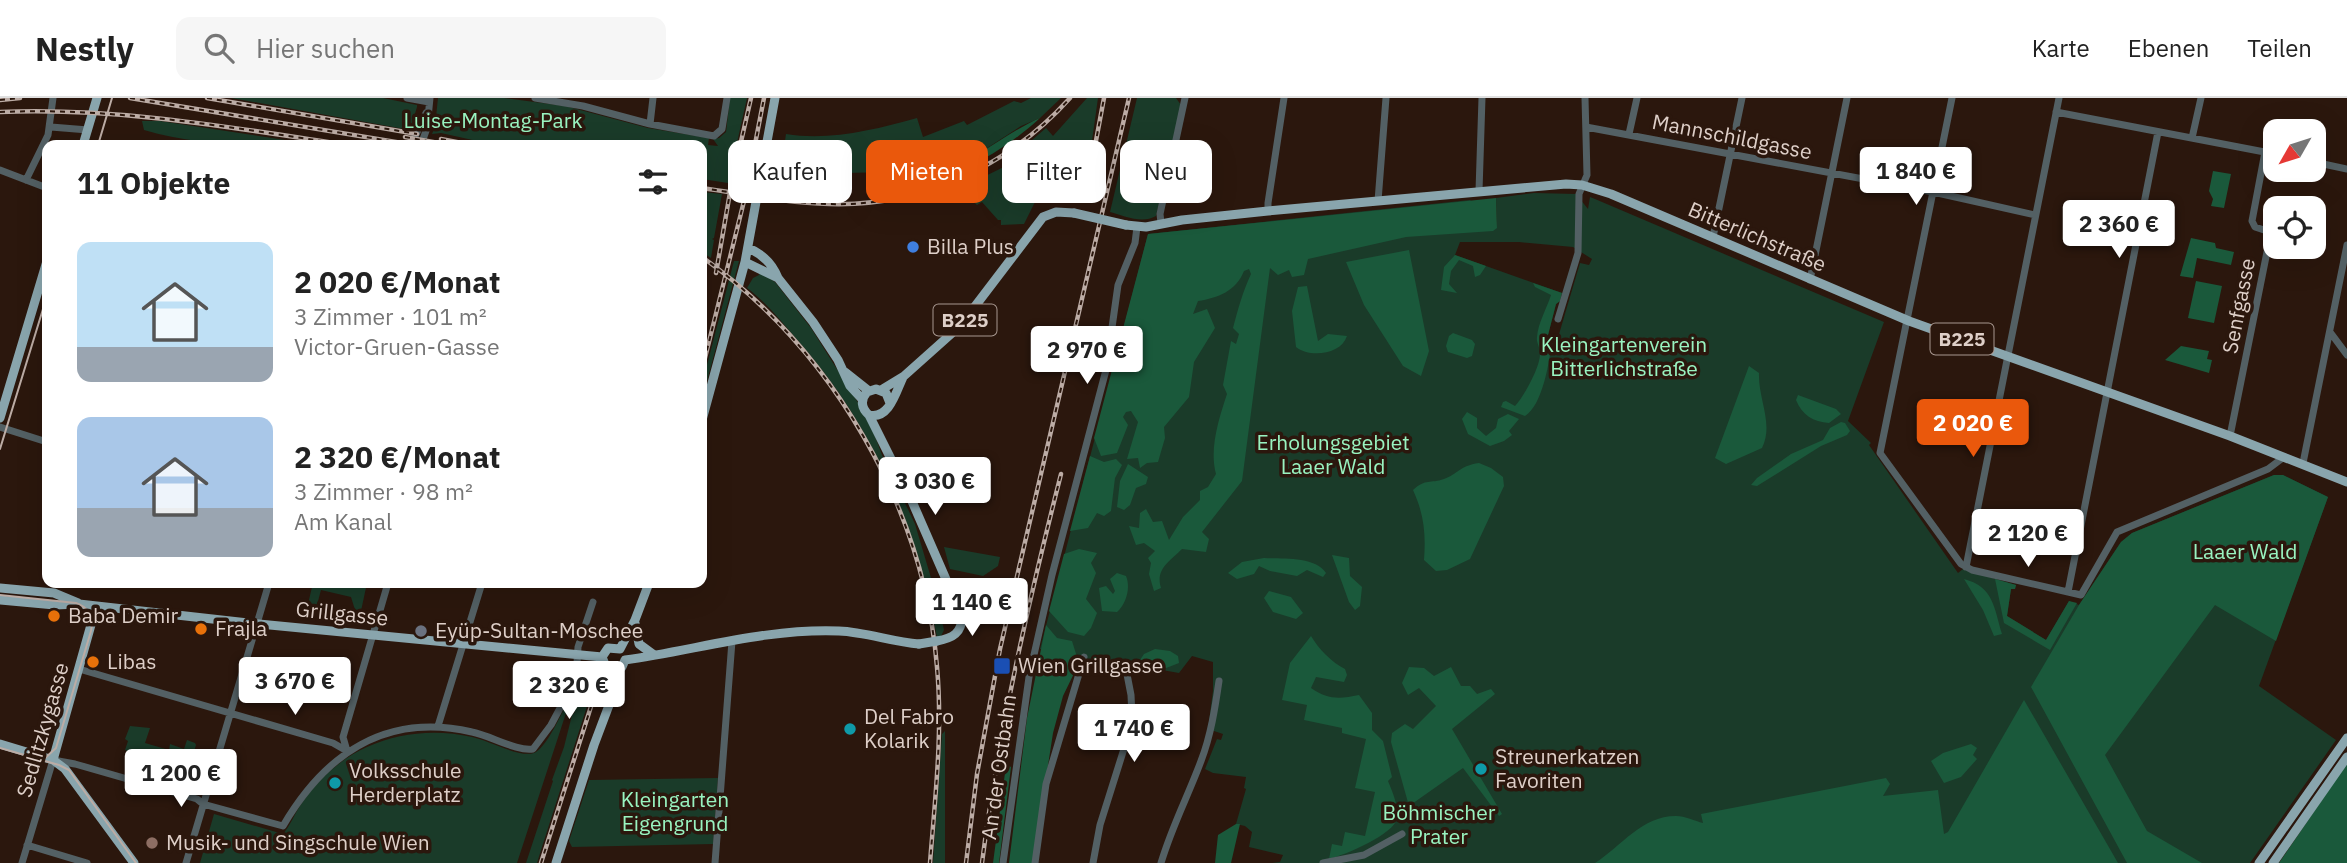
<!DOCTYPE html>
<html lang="de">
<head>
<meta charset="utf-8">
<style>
	body { margin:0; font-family:"IBM Plex Sans",sans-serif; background:#f6f6f6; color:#222; height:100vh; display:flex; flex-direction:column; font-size:26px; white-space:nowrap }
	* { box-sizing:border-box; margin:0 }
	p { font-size:23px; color:#767676 }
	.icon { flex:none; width:38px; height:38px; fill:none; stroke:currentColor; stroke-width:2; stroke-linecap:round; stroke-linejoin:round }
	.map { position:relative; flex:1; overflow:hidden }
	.drawer { position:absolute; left:42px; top:42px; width:665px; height:448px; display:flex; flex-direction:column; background:#fff; border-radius:14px; box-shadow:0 7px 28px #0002 }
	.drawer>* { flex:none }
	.top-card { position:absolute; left:728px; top:42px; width:665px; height:63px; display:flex; gap:14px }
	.needle { width:46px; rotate:231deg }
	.fabs { position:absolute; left:2263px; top:21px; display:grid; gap:14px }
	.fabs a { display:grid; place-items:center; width:63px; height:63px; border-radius:14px; background:#fff; box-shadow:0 7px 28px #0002; font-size:35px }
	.price { position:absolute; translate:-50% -60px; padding:0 16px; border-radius:7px; background:#fff; color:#222; font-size:23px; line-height:46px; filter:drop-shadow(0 2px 4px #0008) }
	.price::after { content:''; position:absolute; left:50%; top:42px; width:21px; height:16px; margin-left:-10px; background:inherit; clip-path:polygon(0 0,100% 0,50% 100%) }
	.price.active { background:#ea580c; color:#fff }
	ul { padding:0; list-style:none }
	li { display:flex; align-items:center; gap:21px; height:175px; padding:0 35px }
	li span { display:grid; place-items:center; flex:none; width:196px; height:140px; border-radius:14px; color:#555 }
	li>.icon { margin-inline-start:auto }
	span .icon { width:84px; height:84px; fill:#fffc; stroke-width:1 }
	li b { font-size:30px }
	h2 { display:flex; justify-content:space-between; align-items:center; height:84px; padding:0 35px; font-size:30px }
	.chip { padding:0 24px; border-radius:14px; background:#fff; box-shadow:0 7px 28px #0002; font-size:24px; line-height:63px }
	.chip.active { background:#ea580c; color:#fff }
	header { display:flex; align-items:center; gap:42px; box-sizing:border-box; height:98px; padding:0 35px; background:#fff; border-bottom:2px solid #e0e0e0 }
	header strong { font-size:33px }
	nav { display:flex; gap:38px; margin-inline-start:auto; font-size:24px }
	.search { width:490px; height:63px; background:#f6f6f6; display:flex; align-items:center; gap:18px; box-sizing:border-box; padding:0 24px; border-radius:14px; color:#767676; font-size:26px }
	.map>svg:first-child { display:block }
	.green { fill:#1a3b29; fill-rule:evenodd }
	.forest { fill:#1a593b }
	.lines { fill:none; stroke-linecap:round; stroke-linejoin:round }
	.minor { stroke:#536064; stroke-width:7 }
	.major { stroke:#89a5ad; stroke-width:9 }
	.tram { stroke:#bcaca5; stroke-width:2 }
	.rail-casing { stroke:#bcaca5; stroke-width:4.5 }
	.rail { stroke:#2b170d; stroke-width:2; stroke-dasharray:5; stroke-linecap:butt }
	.major-bridge { stroke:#89a5ad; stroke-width:9 }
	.shop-dot { fill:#3f7fe0; stroke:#2b170d; stroke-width:2.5 }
	.food-dot { fill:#e8710a; stroke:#2b170d; stroke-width:2.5 }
	.worship-dot { fill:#6b7280; stroke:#2b170d; stroke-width:2.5 }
	.transit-dot { fill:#1a4fb4; stroke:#2b170d; stroke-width:2.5 }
	.culture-dot { fill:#0f9aa8; stroke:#2b170d; stroke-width:2.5 }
	.education-dot { fill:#8d6e63; stroke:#2b170d; stroke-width:2.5 }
	.labels { text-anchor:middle; stroke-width:7; stroke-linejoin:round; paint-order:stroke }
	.shield { fill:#2b170d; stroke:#a89890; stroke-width:2 }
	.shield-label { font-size:19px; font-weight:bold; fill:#decfc8 }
	.park-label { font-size:21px; fill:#99f3c0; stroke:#2b170d }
	.street-label { font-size:21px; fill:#decfc8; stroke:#2b170d }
	.poi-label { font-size:21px; fill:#decfc8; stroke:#2b170d; text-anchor:start }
</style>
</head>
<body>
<header>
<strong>Nestly</strong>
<div class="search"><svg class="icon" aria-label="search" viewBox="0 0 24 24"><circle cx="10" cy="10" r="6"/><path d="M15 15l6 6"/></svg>Hier suchen</div>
<nav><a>Karte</a><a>Ebenen</a><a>Teilen</a></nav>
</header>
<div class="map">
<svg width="2347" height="765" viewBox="0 0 2347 765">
	<rect width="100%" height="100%" fill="#2b170d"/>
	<path class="green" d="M231,0h152l34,7v2l-7,23z
		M438,0h66l61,8 83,22 61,10 -1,7 10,1 -5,-7 6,-1 7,-6 4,-34h17l-19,85 -26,-4v-34h-207l-54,-12 -9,1 7,-16 -3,-1z
		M1031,0h30l-21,20 -19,8 -40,26 -55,23 -1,-9 -37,6 -84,2 -23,7 -7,-2 6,-5 6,-40c43,7 88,-4 131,-16l6,19 41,-16 3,4 47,-24 7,2z
		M1087,0h11l-10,71 -39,8 -7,4 -6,19 -12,24 -23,1v-5h-3l-16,-18 -5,3 -18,-16 65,-32 4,1 4,-18 14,-12 7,8z
		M1137,0h39l5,7 -25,111c-14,8 -32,0 -46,-4z
		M142,23h18l158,24c-58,0 -118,2 -174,-15z
		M702,94l20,2 -8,44 -2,1 2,1 -3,18 -9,-6z
		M1534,95l42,1 12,15 2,-12 5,2 289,123 -36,99 23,22 -2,2 89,128 5,-4 53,16 -1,4h-4l-4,27 39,24 23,-39 10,4 42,-63 11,-9 142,-58h9l45,22 -69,189 77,54 -86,123h-978l8,-1 3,-7 -34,-8 3,-15 -7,-6 -9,-2 10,-35 -2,-1 2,-11 -33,-4 -8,-4 12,-30 4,1 2,-6 -15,-5 5,-38v-29l-21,-6 -13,17 -45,-8 -18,1 -76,-17 108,-415 322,-34 27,28 -1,-30zM1460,144h59l54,5 19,12 -3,6 -9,-2 -23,78 -9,-6 8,-31 4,-3 2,-8 -107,-38z
		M734,163h5l-37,139v-16z
		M760,174l15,10 36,46 58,92 13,35 33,69 22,74 7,32 -3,6 -4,1c-22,-113 -65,-212 -138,-295 -16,-19 -33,-40 -52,-54l6,-10 6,-3z
		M944,449l56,10 -2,9 -15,10 -33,-7z
		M314,485h53l-6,28 -5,2 -5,-16 -30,-7 -4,15 -9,-1 4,-17 6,1 1,-3z
		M592,569l4,2 -10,30 3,1 -47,147 -5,16h-11l27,-82 -1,-1 12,-33 8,-32 3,-3 -1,-1 13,-42z
		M564,611l3,1 -50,153h-317l14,-49 69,20c7,-8 11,-19 17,-28 16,-25 40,-47 67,-59 33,-15 70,-18 105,-10 16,3 47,21 62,16 11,-4 25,-34 30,-44z
		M130,628l20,2 -5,15 24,7 1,-6 14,5 3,-9 8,3 1,2 -5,17 -11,-3 -4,13 -49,-13 2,-7 -4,-2 3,-9 -3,-2z
		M945,633v132h-12l9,-129z
		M718,680l-5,66 -141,3 -3,-6 20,-61z"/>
	<path class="forest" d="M1040,20c-37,34 -84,60 -132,70l-1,-6c26,-9 52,-18 76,-31 19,-11 36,-24 57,-33z
		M2213,73l18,3 -7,34 -13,-2 2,-7 -4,-8z
		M1496,100l1,30 -4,3 -87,6 -98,22 -4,16 -12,2 -3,-7 -11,5 -8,-7 -28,213 -40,51 7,7 -3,13 -24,-3c-12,12 -27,20 -21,39l-7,3 -5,-17 2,-11 -3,-5 7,-7 -11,-8 -8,2 -7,-19 10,2 1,-15 6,-4 7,13 9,-1 7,19 14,-23 17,-17v-9l8,-4 8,-13c-7,-25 3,-56 11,-80l-4,-9 8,-44 5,3 3,-10 -6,-6c5,-19 10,-37 18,-54l-2,-5 -5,2c-8,20 -26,27 -46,30l-5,13 14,-5 8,19 -21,34 -5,35 -25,30 1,11 -7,24 -11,1 -7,5 -2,-10 -11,1 11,-37 -7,-11 -5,1 -3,5 5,8 -11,28 -16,3 -7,-18 54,-204z
		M2191,140l24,5 1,5 18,4 -3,13 -34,-7 -4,20 -13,-2z
		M1409,152l20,101 -8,25 -18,-10 -39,-61 -18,-43z
		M1455,157l31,11 -6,9 -5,2 -2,-11 -14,-6 -8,11 -2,13 8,9 -16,-3 3,-23z
		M2196,183l26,5 -8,37 -26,-5z
		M1533,185l29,10 -2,8 -4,3 -8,31 4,4c-2,20 -9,66 -27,77l-24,-9 2,-5 3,-1 9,5c8,-8 26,-40 25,-53 0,-6 -4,-11 -3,-16 1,-14 10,-29 14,-42l-16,-8z
		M1307,188l11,55 10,-7 19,2c-6,19 -38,22 -51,11l-4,-36 6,-24z
		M1453,235l19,7 3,4 -3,12 -5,2 -19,-6 -2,-6 3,-10z
		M2181,248l28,5 -2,8 5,1 -3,13 -44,-13z
		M1749,268l10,7c-1,26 15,51 3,75l-36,16 -11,-6z
		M1798,297l38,14 5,5 -12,9c-16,-1 -27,-8 -33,-23z
		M1467,314l10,6v10l9,8 10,-8 2,-9 10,-5 11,5 -10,12 3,4 -8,6 -14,5 -22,-12 -6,-15z
		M1841,324l4,1 5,8 -3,4 -26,11 -64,40 -6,-1 6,-7 34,-24 32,-14 7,-12z
		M1090,358l14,6 12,-3 6,6 -7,13 -4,33 -7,5 -7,-3 -9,15 -18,3z
		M1479,365l12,5 12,9 1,9 -34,73 -23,11 -11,1 -12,-11c2,-26 0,-46 -11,-70 13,-12 17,-6 31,-11 14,-5 15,-13 35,-16z
		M1128,366l20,13 -2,7 -10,4 -6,17 -6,5 -7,-3 3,-26z
		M2274,377h9l45,22 -52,144 -61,-36 -110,150 42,76 55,32h-75l-96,-176 48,-82 42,-63 11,-9z
		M1079,451l18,4 -6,10 5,10 -10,26 11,14 -6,15 -7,8 -16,-4 -19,-21 15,-57z
		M1332,457l17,3 1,18 12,11 -2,19 -5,4 -6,-8z
		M1264,460c18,1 51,-2 62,15l-3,4 -16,-7 -10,6 -27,-5 -11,-5 -5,8 -17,5 -9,-6 14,-11z
		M1117,475l9,3c5,12 0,28 -9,36l-15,-1 -3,-23 7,-2 7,8 2,-3 -5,-12z
		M1964,481c30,8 30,29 38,55l-8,2 -11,-26z
		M1995,481l21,6 -1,4h-4l-4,27 39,24 23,-39 8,2 -27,47 -46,-27z
		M1269,493l22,6 12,16 -7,6 -23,-7 -9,-14z
		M1046,527l11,13 15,3 5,16 4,2 -18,37 -10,37 -20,130h-24l18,-145z
		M1311,538c7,12 21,27 34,33l2,6 -3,7 -28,-5 -5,11c17,12 29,11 48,7l13,18v17l11,11 9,36 -4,4c4,10 11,25 9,37 -2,16 -52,37 -68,41l3,-15 10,2 3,-14 20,4 10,-44 -20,-4 11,-49 -24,-6v-5l-38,-8 3,-15 -25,-5 8,-37z
		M1155,551l15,2 8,5 1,7 -18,7 -25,-4 8,-12z
		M1409,569l15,1 10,8 17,-9 10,19h9l7,8 14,-5 4,5 -43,35 50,85 -3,2 -36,-48 -54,38 -18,-64 1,-9 13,-9 8,5 23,-23 -17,-18 -11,7 -6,-12z
		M2024,602l94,163h-523c27,-17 46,-47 81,-47 9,0 19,5 27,7l-2,-9 185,-36 4,6 -7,12 55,-6 6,44 4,-2z
		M1971,646l6,4 -4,7 4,4 -16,18 -17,6 -13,-22 12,-8z
		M2347,665v100h-68z
		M1009,668l2,1 -12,96h-6l12,-90z
		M1236,726h4l-9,39h-16l3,-28z"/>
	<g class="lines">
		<path class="minor" d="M407,0l22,4
			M535,0l48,8 67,18 64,12 8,-7 5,-31
			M1952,0l-72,355 81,111 11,6 109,25 36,-63 151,-63 16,-12
			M2056,14l219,42
			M650,26l3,-26
			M51,29l37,3
			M1586,29l347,65 102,23
			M1629,36l8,-36
			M2192,40l9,-40
			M411,47l15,-32
			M421,47l6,-17 3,-30
			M2314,64l33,7
			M0,72l47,18
			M26,82l22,-45 5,-37
			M1479,93l3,-93
			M1378,103l8,-103
			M1268,113v-8l16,-105
			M1161,125l-1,-9 25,-116
			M1713,139l29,-139
			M1810,182l37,-182
			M1558,221l20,-66 1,-59 8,-19 -2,-77
			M2330,234l17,23
			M0,329l47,15
			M2230,338l40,-199 -3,-6 -12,-4 -3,-6 13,-69
			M2303,365l44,-218
			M1966,469l93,-469
			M2068,494l90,-460
			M79,571l254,74 14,8
			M438,628l44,-143
			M347,653l-4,-14 45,-154
			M27,747l60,18
			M22,765l31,-103 22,4 122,35 6,5 80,22c42,-72 103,-114 189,-94 17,3 46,20 61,17l18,-24 15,-28 11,-34 1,-16 15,-45
			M186,765l83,-280
			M715,765l17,-222
			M1003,765l26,-186 23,-102 54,-205 12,-85 17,-42 2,-16
			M1035,765l11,-79 38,-127
			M1093,765l7,-38 28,-89 4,-20 -1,-21 -6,-31
			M1161,765c11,-37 27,-67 40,-102 10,-26 14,-53 18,-80
			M1323,765l41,-8 38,-21"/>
		<path class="major" d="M83,47l14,-47
			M1126,127l20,2 36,-7 86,-9 298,-27 16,1 29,9 298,127 321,115 117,46
			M748,150c15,6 24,15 30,30l35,44 25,38 12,26 12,13
			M745,164l33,16
			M845,274l24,19
			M881,292l23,-14 56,-50 83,-109 13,-5 18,1
			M890,305l-4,-10 -10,-4 -9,3c-7,8 -6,16 2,23l42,84 51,117c0,17 -9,22 -25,25
			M869,317c20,5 27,-23 34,-38
			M0,320l47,-157
			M702,322l43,-158 30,-164
			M0,490l54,5 24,10
			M0,502l55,5 24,-1 169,19 354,34
			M635,525l4,21 15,11
			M620,551l15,-29 14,-37
			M602,559l6,-9 12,1
			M602,559l4,10 9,3
			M615,572l7,-3 3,-7c71,-10 142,-32 214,-29 27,1 53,11 80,13
			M0,646l53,16 12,9 69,94
			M53,662l43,-153
			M556,765l38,-118 20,-53 1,-22
			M2259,765l88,-125
			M2273,765l74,-106"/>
		<path class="tram" d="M98,47l14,-47
			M0,351l47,-153
			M0,497l76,8c13,5 18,15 15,28l-35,117 -12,11h-17
			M0,650l59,17 10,5 67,93"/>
		<g class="rail-casing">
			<path id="rail" d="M130,0l284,47
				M207,0l210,36
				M0,2l20,-2
				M0,14c118,-5 233,16 349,33
				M405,39l45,8
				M441,41l31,6
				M1095,48l9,-48
				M702,90c42,6 84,15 127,16 92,3 180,-38 241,-106
				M702,159c131,93 222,250 235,410 6,66 -2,131 -7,196
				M716,175l16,-92 19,-83
				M702,272l42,-169 20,-103
				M541,765l54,-169
				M966,765l11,-89 23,-125 129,-551
				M982,765c17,-133 46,-259 79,-389"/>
		</g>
		<use href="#rail" class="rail"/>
		<path class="major-bridge" d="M1074,115l52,12
			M919,546l18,-3"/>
	</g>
	<circle class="shop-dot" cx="913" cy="149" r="7"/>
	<g class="food-dot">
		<circle cx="54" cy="518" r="7"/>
		<circle cx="201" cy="531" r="7"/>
		<circle cx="93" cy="564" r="7"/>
	</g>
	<circle class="worship-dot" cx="421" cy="533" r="7"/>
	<rect class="transit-dot" x="993" y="559" width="18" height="18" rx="3.5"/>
	<g class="culture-dot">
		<circle cx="850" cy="631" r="7"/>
		<circle cx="1481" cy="671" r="7"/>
		<circle cx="335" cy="685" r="7"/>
	</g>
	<circle class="education-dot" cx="152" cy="745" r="7"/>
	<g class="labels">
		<g class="shield">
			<rect x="933.5" y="206.5" width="63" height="31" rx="5"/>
			<rect x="1930.5" y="225.5" width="63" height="31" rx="5"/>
		</g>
		<g class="shield-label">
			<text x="965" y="229">B225</text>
			<text x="1962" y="248">B225</text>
		</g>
		<g class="park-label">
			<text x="493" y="30">Luise-Montag-Park</text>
			<text x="1624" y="254">Kleingartenverein<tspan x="1624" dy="24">Bitterlichstraße</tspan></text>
			<text x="1333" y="352">Erholungsgebiet<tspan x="1333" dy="24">Laaer Wald</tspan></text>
			<text x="2245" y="461">Laaer Wald</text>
			<text x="675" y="709">Kleingarten<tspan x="675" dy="24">Eigengrund</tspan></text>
			<text x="1439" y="722">Böhmischer<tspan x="1439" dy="24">Prater</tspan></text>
		</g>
		<g class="street-label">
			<text transform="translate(1732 39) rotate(11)" y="7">Mannschildgasse</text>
			<text transform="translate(1757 139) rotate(23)" y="7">Bitterlichstraße</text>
			<text transform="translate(2239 208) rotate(-79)" y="7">Senfgasse</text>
			<text transform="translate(342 516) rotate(6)" y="7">Grillgasse</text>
			<text transform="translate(43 632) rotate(-74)" y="7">Sedlitzkygasse</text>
			<text transform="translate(999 669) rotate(-82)" y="7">An der Ostbahn</text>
		</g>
		<g class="poi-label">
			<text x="927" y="156">Billa Plus</text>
			<text x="68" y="525">Baba Demir</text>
			<text x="215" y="538">Frajla</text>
			<text x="435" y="540">Eyüp-Sultan-Moschee</text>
			<text x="107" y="571">Libas</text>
			<text x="1018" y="575">Wien Grillgasse</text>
			<text x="864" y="626">Del Fabro<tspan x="864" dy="24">Kolarik</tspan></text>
			<text x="1495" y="666">Streunerkatzen<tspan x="1495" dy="24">Favoriten</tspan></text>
			<text x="349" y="680">Volksschule<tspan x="349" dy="24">Herderplatz</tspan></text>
			<text x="166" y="752">Musik- und Singschule Wien</text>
		</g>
	</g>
</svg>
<div class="fabs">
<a><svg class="needle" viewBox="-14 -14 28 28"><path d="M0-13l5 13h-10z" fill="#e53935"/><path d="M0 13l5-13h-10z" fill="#767676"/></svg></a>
<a><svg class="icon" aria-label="locate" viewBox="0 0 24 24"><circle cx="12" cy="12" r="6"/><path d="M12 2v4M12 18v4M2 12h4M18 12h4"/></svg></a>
</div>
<b class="price" style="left:1916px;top:109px">1 840 €</b>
<b class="price" style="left:2119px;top:162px">2 360 €</b>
<b class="price" style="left:1087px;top:288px">2 970 €</b>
<b class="price active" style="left:1973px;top:361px">2 020 €</b>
<b class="price" style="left:935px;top:419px">3 030 €</b>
<b class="price" style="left:2028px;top:471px">2 120 €</b>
<b class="price" style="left:972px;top:540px">1 140 €</b>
<b class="price" style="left:295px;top:619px">3 670 €</b>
<b class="price" style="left:569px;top:623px">2 320 €</b>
<b class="price" style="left:1134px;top:666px">1 740 €</b>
<b class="price" style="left:181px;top:711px">1 200 €</b>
<div class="top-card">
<a class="chip">Kaufen</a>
<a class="chip active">Mieten</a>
<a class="chip">Filter</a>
<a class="chip">Neu</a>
</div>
<section class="drawer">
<h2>11 Objekte<svg class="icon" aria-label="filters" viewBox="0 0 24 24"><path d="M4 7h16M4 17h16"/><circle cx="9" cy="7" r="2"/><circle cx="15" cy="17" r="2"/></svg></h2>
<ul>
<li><span style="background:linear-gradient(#bfe0f5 75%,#9aa5b1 0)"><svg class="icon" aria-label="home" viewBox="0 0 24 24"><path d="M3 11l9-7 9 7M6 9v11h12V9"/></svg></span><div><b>2 020 €/Monat</b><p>3 Zimmer · 101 m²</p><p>Victor-Gruen-Gasse</p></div></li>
<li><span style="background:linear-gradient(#a9c7e8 65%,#9aa5b1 0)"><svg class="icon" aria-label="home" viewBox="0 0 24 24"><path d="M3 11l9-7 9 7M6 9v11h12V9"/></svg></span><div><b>2 320 €/Monat</b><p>3 Zimmer · 98 m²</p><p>Am Kanal</p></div></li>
</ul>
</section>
</div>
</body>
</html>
